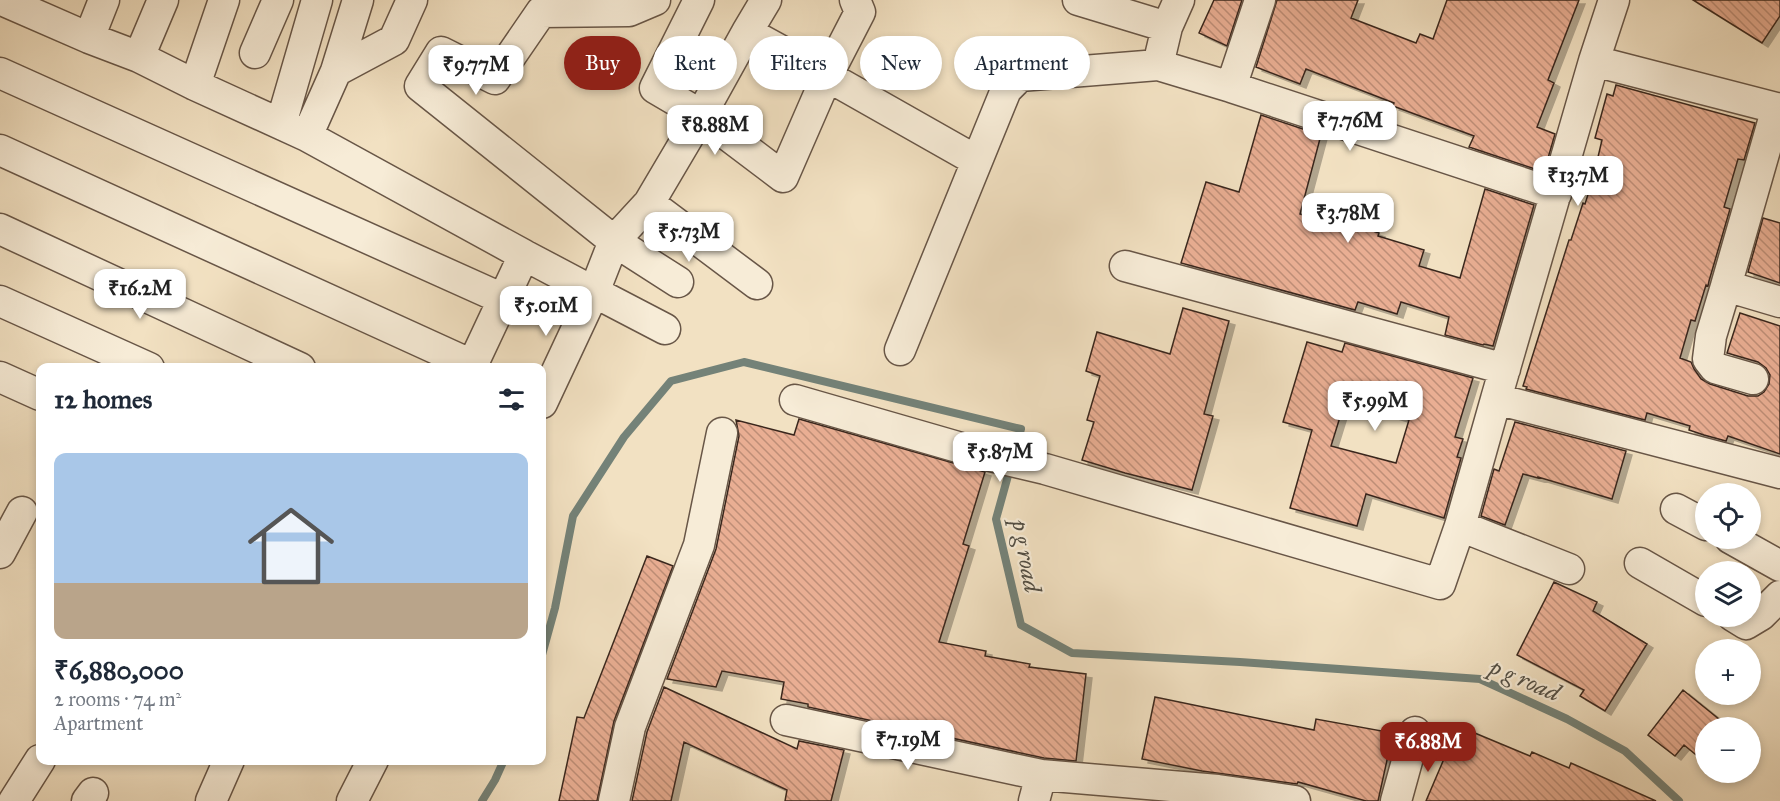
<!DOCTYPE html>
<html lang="en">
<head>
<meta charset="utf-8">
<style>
	body { margin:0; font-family:"IM FELL Great Primer",serif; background:#f2f2f3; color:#1f2937; height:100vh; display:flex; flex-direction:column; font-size:22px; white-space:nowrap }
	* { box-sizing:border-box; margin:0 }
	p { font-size:20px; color:#747a83 }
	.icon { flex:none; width:33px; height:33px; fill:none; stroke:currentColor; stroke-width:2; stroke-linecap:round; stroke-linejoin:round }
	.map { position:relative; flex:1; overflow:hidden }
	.details { position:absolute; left:36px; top:363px; width:510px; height:402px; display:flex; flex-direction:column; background:#fff; border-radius:12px; box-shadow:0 3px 9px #0003 }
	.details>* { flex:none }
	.guide { position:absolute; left:564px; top:36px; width:570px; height:54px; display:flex; gap:12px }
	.tools { position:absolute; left:1695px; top:483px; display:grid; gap:12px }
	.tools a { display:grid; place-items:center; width:66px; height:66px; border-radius:50%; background:#fff; box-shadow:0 3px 9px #0003; font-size:30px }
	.price { position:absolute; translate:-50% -51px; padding:0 14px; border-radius:12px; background:#fff; color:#222; font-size:20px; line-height:39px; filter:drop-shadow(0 2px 3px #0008) }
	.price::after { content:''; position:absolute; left:50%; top:36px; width:18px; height:14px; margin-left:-9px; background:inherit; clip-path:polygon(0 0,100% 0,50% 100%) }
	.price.selected { background:#8f2418; color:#fff }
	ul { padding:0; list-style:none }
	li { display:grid; align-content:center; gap:12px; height:318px; padding:0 18px }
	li+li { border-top:2px solid #e0e1e3 }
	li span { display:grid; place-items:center; height:186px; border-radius:12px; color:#555 }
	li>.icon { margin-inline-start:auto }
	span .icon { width:108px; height:108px; fill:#fffc; stroke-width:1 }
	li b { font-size:26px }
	h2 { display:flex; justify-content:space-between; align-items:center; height:72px; padding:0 18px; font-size:26px }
	.pill { padding:0 21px; border-radius:27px; background:#fff; box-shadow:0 3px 9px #0003; font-size:21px; line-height:54px }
	.pill.selected { background:#8f2418; color:#fff }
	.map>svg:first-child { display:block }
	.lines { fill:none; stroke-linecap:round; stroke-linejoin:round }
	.stream { stroke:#748278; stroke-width:8 }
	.building { fill:url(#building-back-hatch); stroke:#3a281e; stroke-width:1.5; fill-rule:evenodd; filter:url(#shadow) }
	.minor-casing { stroke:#685647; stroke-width:33 }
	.minor { stroke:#f7ecd7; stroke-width:30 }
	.labels { text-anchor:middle; stroke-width:4.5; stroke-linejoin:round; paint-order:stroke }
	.water-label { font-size:24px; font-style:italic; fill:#524e44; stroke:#f7ecd7 }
</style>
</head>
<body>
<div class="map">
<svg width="1780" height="801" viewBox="0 0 1780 801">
	<defs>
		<pattern id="building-back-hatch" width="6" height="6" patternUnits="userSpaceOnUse" patternTransform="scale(1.5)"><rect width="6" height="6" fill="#e9ae93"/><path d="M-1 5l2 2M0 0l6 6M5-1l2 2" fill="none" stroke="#be8e77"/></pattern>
		<filter id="shadow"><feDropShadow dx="6" dy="4" stdDeviation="0" flood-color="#0004"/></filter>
	</defs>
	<rect width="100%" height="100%" fill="#f2e1c2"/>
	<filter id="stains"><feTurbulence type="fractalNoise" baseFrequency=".00333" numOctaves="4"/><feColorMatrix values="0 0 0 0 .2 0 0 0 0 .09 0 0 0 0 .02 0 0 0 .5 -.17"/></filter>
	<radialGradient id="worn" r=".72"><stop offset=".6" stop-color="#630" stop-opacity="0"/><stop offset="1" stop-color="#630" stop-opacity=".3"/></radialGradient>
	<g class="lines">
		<path class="stream" d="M542,655l13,-47 18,-92 51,-79 47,-56 73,-19 277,67 -25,90 25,106 51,28 168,9 240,17 87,40 58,32 54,50
			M482,801l13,-21 9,-20"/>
	</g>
	<path class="building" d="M1214,0h28l-15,46 -28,-13z
		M1277,0h81l-7,18 65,25 4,-9 13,5 14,-39h132l-31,80 6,3 -17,44 18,7 -11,38 -75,-25 5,-11 -81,-30 1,-3 -88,-34 -6,15 -44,-17z
		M1693,0h87v16l-18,27z
		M1616,85l139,38 -11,37 -6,-1 -14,48 6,2 -21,72 -1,5 -2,-1 -11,36 -4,-1 -11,38 11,4 3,7 7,10 9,5 38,12h10l6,-4 5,-8 1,-9 -4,-7 -8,-6 -31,-9 13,-40 40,13v128l-52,-18 -2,5 -22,-6 -15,-5 1,-4 -43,-13 -2,7 -119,-31 1,-2 -4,-1 46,-146h2l12,-37 2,1 15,-47h-2l4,-17 -7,-2 12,-44 6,2z
		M1261,115l60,20 -21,79 47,14 2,-5 30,10 -1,3 46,14 -5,16 41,12 25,-89 49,16 -41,141 -9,-2 -1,1 -38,-10 4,-18 -48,-15 -4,12 -39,-12 -3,8 -174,-47 25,-81 33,10z
		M1763,218l17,5v60l-32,-11z
		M1183,308l46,13 -25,93 9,2 -21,74 -67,-17 -43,-13 12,-38 -7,-2 13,-44 -14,-5 11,-39 73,22z
		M1307,342l35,10 3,-9 128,35 -18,59 8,2 -6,18 4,1 -17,60 -78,-24 -9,32 -67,-18 22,-78 -29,-8zM1345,401l64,19 -13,43 -65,-17z
		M799,419l186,53 -22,72 6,2 -30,96 47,9 -1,5 45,8 -1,3 57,7 -10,87 -32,-3 -236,-51v-3l-27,-5 3,-17 -62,-11 -6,16 -49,-8 49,-130 23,-113 -3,-16 58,15z
		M1515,422l111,29 -14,48 -74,-22v1l-15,-4 -18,51 -24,-9 13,-47 5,2z
		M647,556l26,10 -59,155 -17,80h-38l18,-84 7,1z
		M1554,582l43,20 -4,9 54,33 -42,67 -25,-15 4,-6 -67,-35z
		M664,687l133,62 2,-8 45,9 -13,51h-46l2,-11 -103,-48 -13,59h-39l15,-69z
		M1683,690l47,38h-24v35l-22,-18 -9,11 -27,-21z
		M1155,697l159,33 2,-11 77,14 -15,68h-12l-68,-19 -1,2 -95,-13 -60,-12z
		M1458,726l72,30 2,-4 37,16 2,-5 85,38h-230z"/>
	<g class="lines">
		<g class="minor-casing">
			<path id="minor" d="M2,0l87,38 50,19 56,28 112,51
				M358,0l-22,71 -29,65 217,119
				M655,0l-26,11 -88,1 -46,67 -54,-27 -21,34 194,155 64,41
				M699,0l-44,88 46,27 82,62 44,-101 150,85
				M766,0l-19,32 80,44 33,-64 -5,-12
				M1167,27l12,-27
				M89,38l15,-38
				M255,53l23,-53
				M139,57l24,-57
				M1594,61l186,48
				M1158,65l73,22 325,107
				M336,71l58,-31 18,-40
				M0,73l503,226
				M195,85l29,-85
				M1231,87l29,-87
				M281,124l36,-124
				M0,150l472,215
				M649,203l108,81
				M0,229l300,139
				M1125,266l380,103
				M1726,286l51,-178
				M0,301l149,67
				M665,329l-71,-37 20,-51 35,-38 52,-88 46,-83
				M900,350l106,-260 14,-14 138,-11 9,-38 -89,-27
				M471,368l53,-113 70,37 -52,111
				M0,377l40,18
				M1753,379l-38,-11 -7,-9 3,-23 15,-50 54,16
				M1496,399l98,-338 20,-61
				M795,400l187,54 63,15 395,115 20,-58 36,-127 284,74
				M1676,509l30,16
				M1460,526l109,43
				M1730,538l50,28
				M0,553l22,-41
				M1640,563l66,38
				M1733,616l13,8 15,-9 19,-19
				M786,720l255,55
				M14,801l26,-41
				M87,801l6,-8
				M211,801l18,-41
				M352,801l21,-41
				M614,801l16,-74 69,-182 23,-112
				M1034,801l7,-26 177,15 77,11
				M1396,801l19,-69"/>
		</g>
		<use href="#minor" class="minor"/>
	</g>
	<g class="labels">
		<g class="water-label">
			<text transform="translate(1026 556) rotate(79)" y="8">p g road</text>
			<text transform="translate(1525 680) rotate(23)" y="8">p g road</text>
		</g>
	</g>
	<rect width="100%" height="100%" filter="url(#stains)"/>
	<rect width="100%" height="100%" fill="url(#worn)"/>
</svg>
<div class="tools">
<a><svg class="icon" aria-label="locate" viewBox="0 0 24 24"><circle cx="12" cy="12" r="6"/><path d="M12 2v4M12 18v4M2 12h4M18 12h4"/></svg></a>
<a><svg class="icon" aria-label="layers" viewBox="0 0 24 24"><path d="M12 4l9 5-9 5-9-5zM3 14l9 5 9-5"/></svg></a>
<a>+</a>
<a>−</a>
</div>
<b class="price" style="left:476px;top:96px">₹9.77M</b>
<b class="price" style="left:1350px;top:152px">₹7.76M</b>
<b class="price" style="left:715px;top:156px">₹8.88M</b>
<b class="price" style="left:1578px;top:207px">₹13.7M</b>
<b class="price" style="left:1348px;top:244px">₹3.78M</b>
<b class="price" style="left:689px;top:263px">₹5.73M</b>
<b class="price" style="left:140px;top:320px">₹16.2M</b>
<b class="price" style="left:546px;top:337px">₹5.01M</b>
<b class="price" style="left:1375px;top:432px">₹5.99M</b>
<b class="price" style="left:1000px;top:483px">₹5.87M</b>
<b class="price" style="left:908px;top:771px">₹7.19M</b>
<b class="price selected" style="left:1428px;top:773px">₹6.88M</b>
<div class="guide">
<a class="pill selected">Buy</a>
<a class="pill">Rent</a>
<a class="pill">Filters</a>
<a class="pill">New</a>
<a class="pill">Apartment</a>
</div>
<section class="details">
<h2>12 homes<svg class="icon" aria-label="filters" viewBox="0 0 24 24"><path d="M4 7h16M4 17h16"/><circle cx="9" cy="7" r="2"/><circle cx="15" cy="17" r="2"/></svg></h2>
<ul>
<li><span style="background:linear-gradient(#a9c7e8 70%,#b9a48a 0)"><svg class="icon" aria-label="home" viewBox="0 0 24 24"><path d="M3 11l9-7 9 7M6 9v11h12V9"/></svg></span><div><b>₹6,880,000</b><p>2 rooms · 74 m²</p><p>Apartment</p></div></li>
</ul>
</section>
</div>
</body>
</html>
